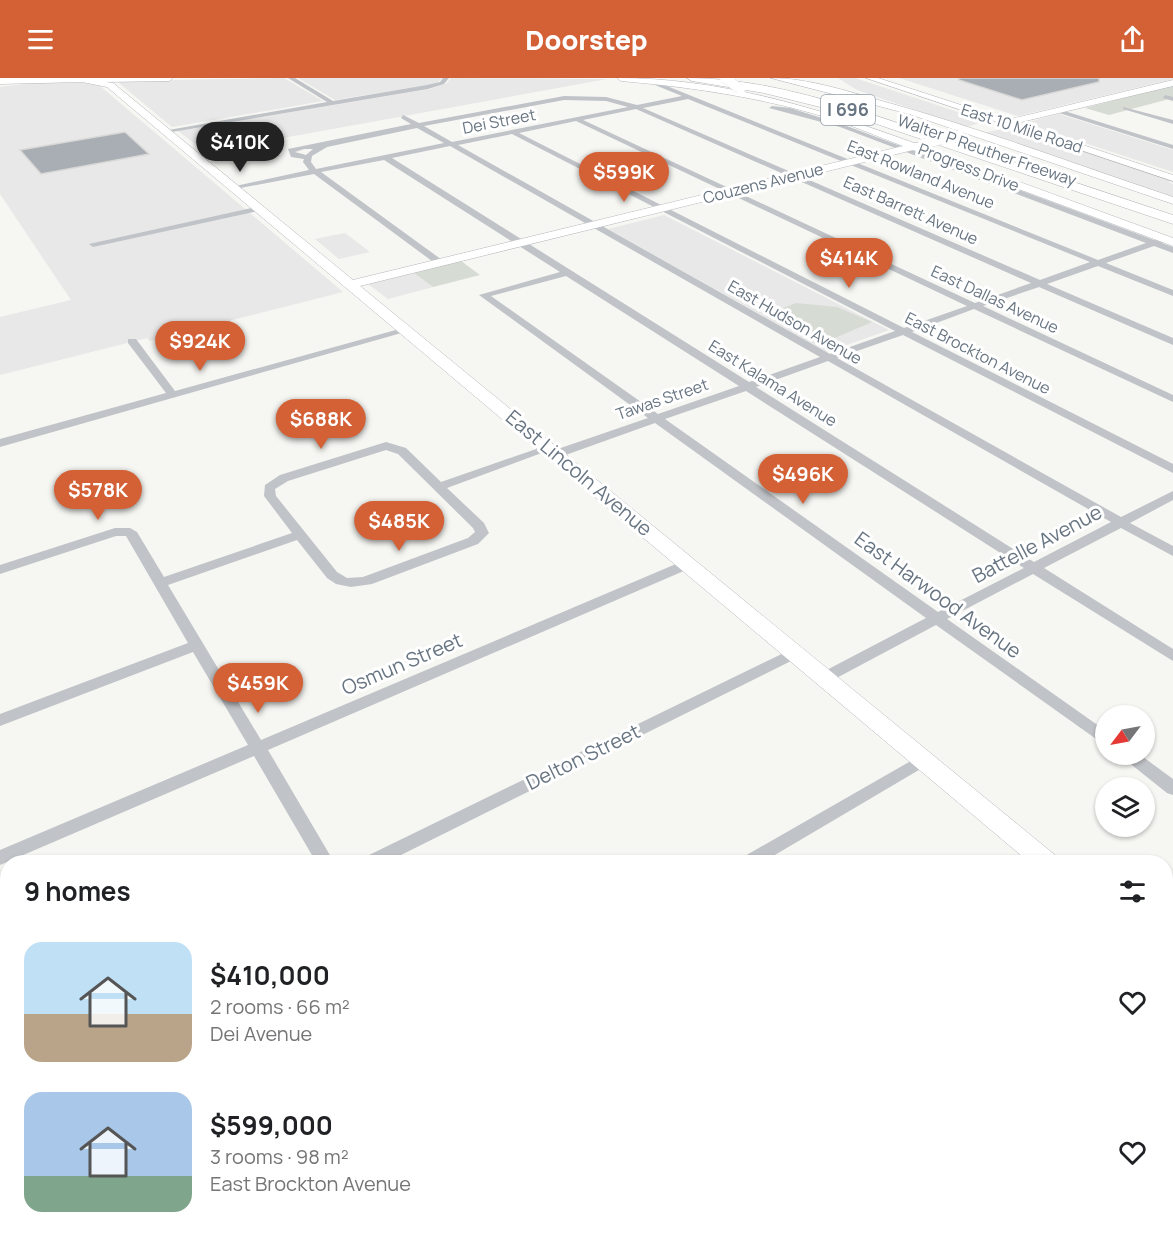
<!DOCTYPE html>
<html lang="en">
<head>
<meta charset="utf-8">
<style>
	body { margin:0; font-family:Manrope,sans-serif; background:#f2f2f2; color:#202124; height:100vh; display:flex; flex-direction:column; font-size:22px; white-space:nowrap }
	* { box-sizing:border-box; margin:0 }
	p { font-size:20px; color:#757577 }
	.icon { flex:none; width:33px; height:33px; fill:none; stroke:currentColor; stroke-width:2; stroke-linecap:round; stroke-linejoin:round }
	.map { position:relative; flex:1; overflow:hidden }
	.details { position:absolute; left:0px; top:777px; width:1173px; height:386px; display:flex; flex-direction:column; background:#fff; border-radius:24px 24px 0 0; box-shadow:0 2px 4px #0004 }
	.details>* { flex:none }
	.needle { width:39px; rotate:238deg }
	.buttons { position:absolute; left:1095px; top:627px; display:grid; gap:12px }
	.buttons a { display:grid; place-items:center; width:60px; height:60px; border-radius:50%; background:#fff; box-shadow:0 2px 4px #0004; font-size:30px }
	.price { position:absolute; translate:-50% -51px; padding:0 14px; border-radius:21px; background:#d46035; color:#fff; font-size:20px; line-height:39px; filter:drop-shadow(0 2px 3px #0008) }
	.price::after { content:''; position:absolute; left:50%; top:36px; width:18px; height:14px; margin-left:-9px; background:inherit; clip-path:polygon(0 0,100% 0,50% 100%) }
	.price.active { background:#222; color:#fff }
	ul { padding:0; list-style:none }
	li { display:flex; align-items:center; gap:18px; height:150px; padding:0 24px }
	li span { display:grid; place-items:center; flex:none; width:168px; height:120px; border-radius:18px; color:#555 }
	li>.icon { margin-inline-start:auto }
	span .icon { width:72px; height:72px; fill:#fffc; stroke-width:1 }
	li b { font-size:26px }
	h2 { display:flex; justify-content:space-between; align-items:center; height:72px; padding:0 24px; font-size:26px }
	header { display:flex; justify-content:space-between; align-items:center; height:78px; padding:0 24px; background:#d46035; color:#fff; font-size:27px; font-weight:800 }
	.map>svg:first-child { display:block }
	.built { fill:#e7e8e7 }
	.green { fill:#d6dbd3 }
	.building { fill:#a8aeb4; stroke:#d8d8d6; stroke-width:1.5 }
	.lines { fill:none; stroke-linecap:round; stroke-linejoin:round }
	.secondary-casing { stroke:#b3b7bb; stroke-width:1 }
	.highway-casing { stroke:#b3b6b9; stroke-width:1 }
	.street { fill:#c0c3c7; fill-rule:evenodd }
	.secondary { fill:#fff; fill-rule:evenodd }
	.highway { fill:#fff; fill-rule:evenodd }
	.secondary-bridge-casing { stroke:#b3b7bb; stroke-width:10; stroke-linecap:butt }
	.secondary-bridge { stroke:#fff; stroke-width:10 }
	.labels { text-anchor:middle; stroke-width:6; stroke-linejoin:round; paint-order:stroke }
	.far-street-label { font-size:16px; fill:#687582; stroke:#fff }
	.shield { fill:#fff; stroke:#959ea8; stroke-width:1.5 }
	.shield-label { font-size:18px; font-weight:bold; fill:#687582 }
	.street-label { font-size:20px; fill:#687582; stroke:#fff }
</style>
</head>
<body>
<header><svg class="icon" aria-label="menu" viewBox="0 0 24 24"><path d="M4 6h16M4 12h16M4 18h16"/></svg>Doorstep<svg class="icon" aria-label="share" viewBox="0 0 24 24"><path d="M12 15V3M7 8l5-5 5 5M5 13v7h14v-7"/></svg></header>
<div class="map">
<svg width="1173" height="1162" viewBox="0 0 1173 1162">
	<rect width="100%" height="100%" fill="#f6f6f3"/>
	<path class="built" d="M284,0l39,23 -151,26 -53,-44 4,-2z
		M298,0h144l-6,6 -101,16z
		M451,0l156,1 -401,73 -28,-21 252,-42 17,-6z
		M838,0h17l130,43 -18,6 -5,-1 -105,-36z
		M899,0h274v1l-155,37z
		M33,5h50l17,3 243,206 -193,49 -3,-3 -147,37v-58l71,-17 -71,-106v-107z
		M1059,36l114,36v22l-149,-49z
		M1013,49l159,53 -4,2 5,2v15l-190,-66z
		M664,137l225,115 -62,22 -219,-123z
		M345,155l25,19 -31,7 -24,-20z
		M414,195l19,14 -45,12 -20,-15z
		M1173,918v151l-7,7v-151z
		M7,1082l1,73h175l3,7h-186v-76z
		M879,1155h202l-8,7h-203z"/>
	<path class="green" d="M1173,7v13l-64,17 -24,-7z
		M461,183l19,14 -47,12 -19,-14z
		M796,225l41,4 35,15 -42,18 -8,-1 -51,-26z"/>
	<path class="building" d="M959,0h140v4l-77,18 -63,-20z
		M125,54l24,22 -108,20 -21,-24z"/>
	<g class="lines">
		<g class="secondary-casing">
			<path id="secondary" d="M0,0h173l-4,3 -63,1 7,1 240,197 550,-134c-26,-10 -52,-21 -78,-29 -66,-20 -135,-30 -204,-36l-4,-3c103,0 201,30 297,65l12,-1 2,2 -4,3 249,91v8l-260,-96 -553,136 695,569 3,7h-29l-922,-775 -25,-5 -82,2z
				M771,0c37,0 75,13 111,23 98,27 195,64 291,96v7l-264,-90z
				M866,0h12l129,42 166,-40v6l-156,37 156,52v6z
				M1166,872l7,2v28l-7,-2z
				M1173,1114v38l-7,3v-38z
				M1127,1155h38l-3,7h-38z"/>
		</g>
		<g class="highway-casing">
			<path id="highway" d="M687,0c86,0 172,32 252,59 78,26 156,52 234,78v9l-329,-111 -80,-20 -72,-12z"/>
		</g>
		<path class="street" d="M288,0h7l38,23 94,-16 13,-3 3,-4h6l-5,6 -16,5 -262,44 -3,-2 164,-29z
			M657,4l441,178 48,-17 -306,-116 -71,-19 3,-2 18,2 54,17 310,115 11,-4 4,3 -7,4 11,4v6l-19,-7 -48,17 67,27v6l-75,-30 -51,18 126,54v7l-134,-58 -56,19 190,89v7l-199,-93 -62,23 261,132v9l-270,-138 -66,23 284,159 52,-26v9l-43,23 43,23v10l-52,-28 -77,40 129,81v12l-140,-87 -86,45 159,112v15l-170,-121 -107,57h-10l-3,-4 3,-4 107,-56 -271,-195 -95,34h-8v-6l96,-33 -169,-123 81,-23 -176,-112 -63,12 121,88v4h-6l-122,-90 -79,15 -4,-2 78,-17 -6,-8 1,-3 -13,-2 -3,-8 123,-25 -10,-6 2,-3 16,8 145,-27 42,1 31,8 45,-9 -27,-11zM688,21l402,163 -50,18 -397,-172zM564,22l42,1 22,6 -176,35 -28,-16zM636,31l395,174 -56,20 -392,-183zM576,43l391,185 -63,22 -385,-195zM417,50l27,15 -128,26 -5,-7 1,-6 15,-9zM512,56l383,197 -65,23 -372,-209zM450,68l370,211 -71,25 -357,-224zM304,71h9l-7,6 -11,-3zM566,198l173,110 -81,28 -167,-118zM828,283l283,161 -77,40 -278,-175zM746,313l278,177 -86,44 -273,-193z
			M1165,17l8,2v4l-10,-3z
			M1123,29l50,13v4l-50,-15z
			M1058,31l115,36v4l-117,-37z
			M260,128h3v4l-170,37 -4,-3z
			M403,250l9,2 -412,117v-8l166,-46 -38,-50v-4h8l39,52z
			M386,364l20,6 35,34 104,-36 4,-2 6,4 -108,40 37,35 5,10 -11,11 -106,40 -21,3 -15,-3 -9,-6 -30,-38 -129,45 93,155 422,-179 5,-1 7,4 -2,3 -425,183 66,112h-18l-62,-106 -254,109v-15l248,-105 -55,-93 -193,74v-12l188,-71 -62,-107h-10l-116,38v-9l115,-37h15l7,4 27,45 128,-44 -28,-37 1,-11 15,-10zM386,372l12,4 75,74 2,4 -7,6 -105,39 -16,1 -10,-6 -61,-76 -1,-7 13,-8z
			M794,570l5,1 2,4 -2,4 -412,205h-25l3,-5z
			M923,676l6,2 2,4 -2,4 -166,98h-23l3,-5z
			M1118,676h21l34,25v16l-6,-2z
			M8,954v21l-8,3v-21z
			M529,1155h25l3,7h-25z
			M601,1155h31l-3,7h-31z"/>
		<use href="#secondary" class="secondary"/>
		<use href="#highway" class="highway"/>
		<g class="secondary-bridge-casing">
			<path id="secondary-bridge" d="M725,0l15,11
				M923,66l36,-9"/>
		</g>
		<use href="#secondary-bridge" class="secondary-bridge"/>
	</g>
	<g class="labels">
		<g class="far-street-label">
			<text transform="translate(499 43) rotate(-11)" y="6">Dei Street</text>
			<text transform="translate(1022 50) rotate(18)" y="6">East 10 Mile Road</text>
			<text transform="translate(987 72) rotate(19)" y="6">Walter P Reuther Freeway</text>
			<text transform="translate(969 89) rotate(21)" y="6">Progress Drive</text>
			<text transform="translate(921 96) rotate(22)" y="6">East Rowland Avenue</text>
			<text transform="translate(763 105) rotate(-14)" y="6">Couzens Avenue</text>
			<text transform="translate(911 132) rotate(24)" y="6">East Barrett Avenue</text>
			<text transform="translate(995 221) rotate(25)" y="6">East Dallas Avenue</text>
			<text transform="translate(795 244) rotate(30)" y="6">East Hudson Avenue</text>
			<text transform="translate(978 275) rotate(27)" y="6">East Brockton Avenue</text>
			<text transform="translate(773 305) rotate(32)" y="6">East Kalama Avenue</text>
			<text transform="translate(662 321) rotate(-19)" y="6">Tawas Street</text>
		</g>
		<rect class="shield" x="821" y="17" width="54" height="30" rx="4.5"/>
		<g class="shield-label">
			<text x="848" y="38">I 696</text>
		</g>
		<g class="street-label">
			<text transform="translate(579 395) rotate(40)" y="7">East Lincoln Avenue</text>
			<text transform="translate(1037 466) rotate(-28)" y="7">Battelle Avenue</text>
			<text transform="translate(938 517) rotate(36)" y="7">East Harwood Avenue</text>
			<text transform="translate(402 586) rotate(-23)" y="7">Osmun Street</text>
			<text transform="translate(583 679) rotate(-26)" y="7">Delton Street</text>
		</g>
	</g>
</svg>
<div class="buttons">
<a><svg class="needle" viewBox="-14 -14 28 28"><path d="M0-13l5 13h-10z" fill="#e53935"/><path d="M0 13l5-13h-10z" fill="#757577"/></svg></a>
<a><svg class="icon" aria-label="layers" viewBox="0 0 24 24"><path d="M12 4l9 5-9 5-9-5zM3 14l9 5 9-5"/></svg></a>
</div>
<b class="price active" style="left:240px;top:95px">$410K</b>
<b class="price" style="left:624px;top:125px">$599K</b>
<b class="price" style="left:849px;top:211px">$414K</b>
<b class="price" style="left:200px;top:294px">$924K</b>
<b class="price" style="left:321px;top:372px">$688K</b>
<b class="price" style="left:803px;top:427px">$496K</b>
<b class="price" style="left:98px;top:443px">$578K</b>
<b class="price" style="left:399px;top:474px">$485K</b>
<b class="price" style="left:258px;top:636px">$459K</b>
<section class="details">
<h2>9 homes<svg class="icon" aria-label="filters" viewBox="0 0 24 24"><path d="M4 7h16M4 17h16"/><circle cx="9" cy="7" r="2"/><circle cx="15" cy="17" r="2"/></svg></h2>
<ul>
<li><span style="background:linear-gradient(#bfe0f5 60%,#b9a48a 0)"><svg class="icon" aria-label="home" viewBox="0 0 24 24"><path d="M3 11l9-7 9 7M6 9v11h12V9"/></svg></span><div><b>$410,000</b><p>2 rooms · 66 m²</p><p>Dei Avenue</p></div><svg class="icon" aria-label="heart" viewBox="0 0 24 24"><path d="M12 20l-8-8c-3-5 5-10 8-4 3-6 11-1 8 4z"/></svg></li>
<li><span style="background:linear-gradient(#a9c7e8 70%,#7fa58c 0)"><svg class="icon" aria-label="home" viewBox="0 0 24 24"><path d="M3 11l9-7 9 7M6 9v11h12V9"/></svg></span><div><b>$599,000</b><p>3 rooms · 98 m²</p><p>East Brockton Avenue</p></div><svg class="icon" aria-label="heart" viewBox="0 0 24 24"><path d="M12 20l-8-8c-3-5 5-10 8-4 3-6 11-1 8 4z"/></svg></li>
</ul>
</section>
</div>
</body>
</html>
